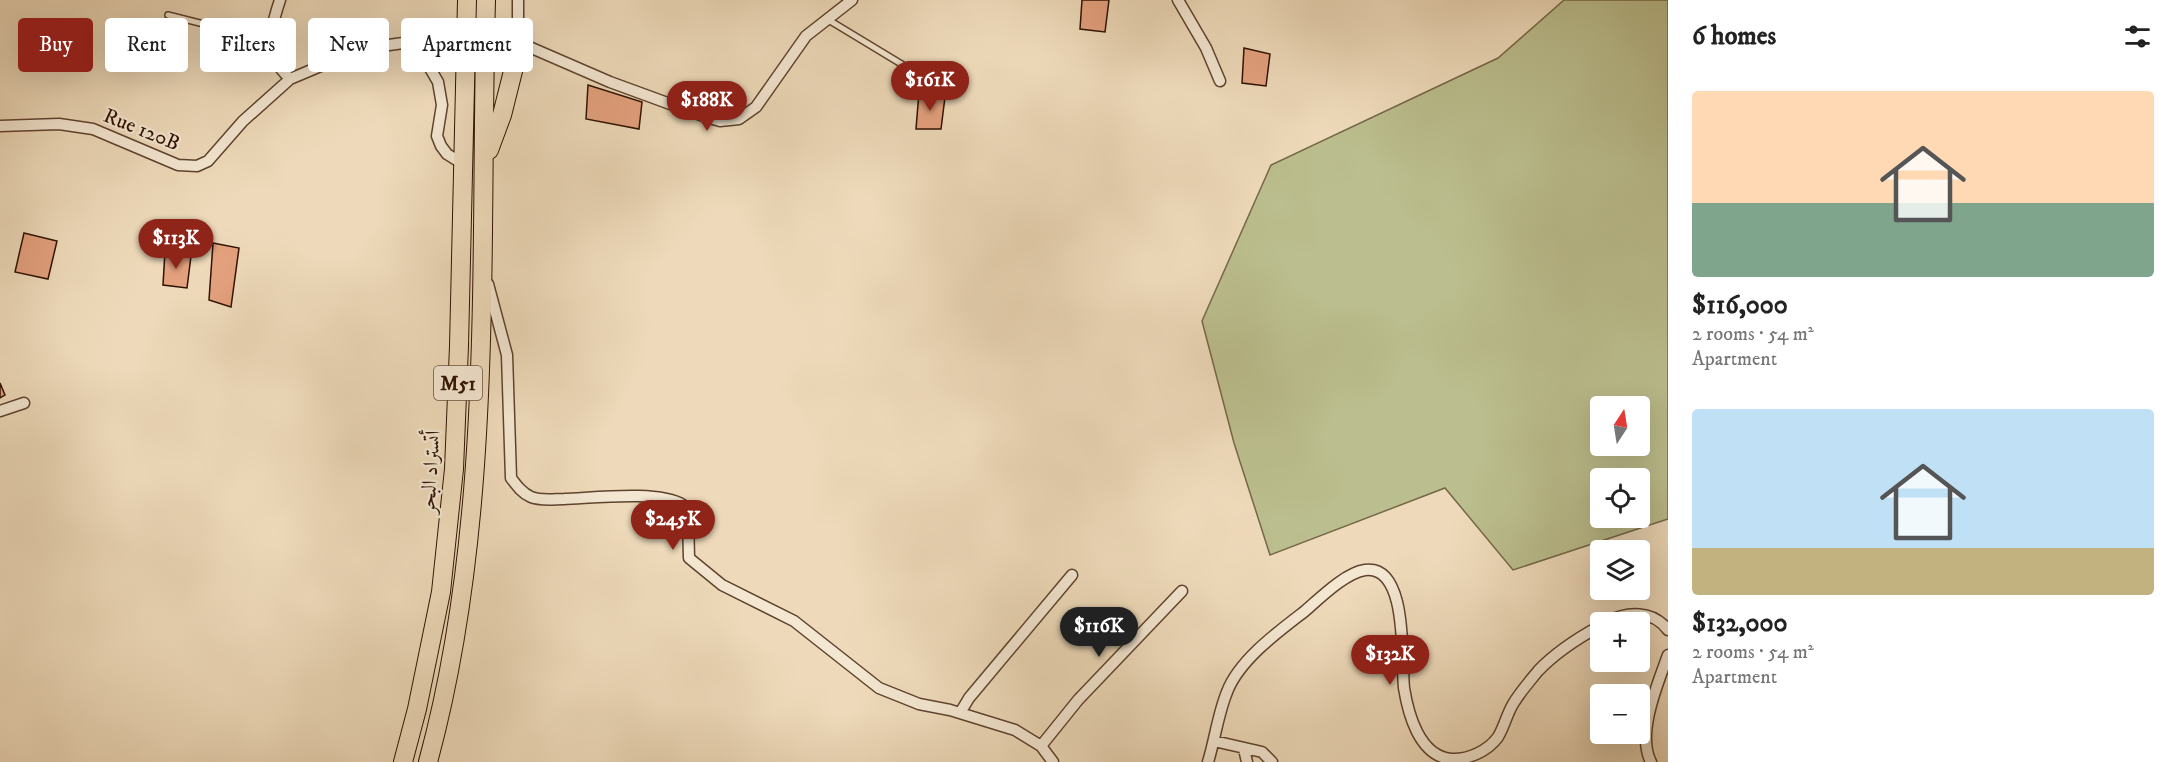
<!DOCTYPE html>
<html lang="en">
<head>
<meta charset="utf-8">
<style>
	body { margin:0; font-family:"IM FELL DW Pica",Amiri,serif; background:#f6f6f6; color:#222; height:100vh; display:flex; flex-direction:column; font-size:22px; white-space:nowrap }
	* { box-sizing:border-box; margin:0 }
	p { font-size:20px; color:#767676 }
	.icon { flex:none; width:33px; height:33px; fill:none; stroke:currentColor; stroke-width:2; stroke-linecap:round; stroke-linejoin:round }
	.map { position:relative; flex:1; overflow:hidden }
	.drawer { display:flex; flex-direction:column; background:#fff; width:510px }
	.drawer>* { flex:none }
	.top-card { position:absolute; left:18px; top:18px; width:570px; height:54px; display:flex; gap:12px }
	.needle { width:39px; rotate:12deg }
	.controls { position:absolute; left:1590px; top:396px; display:grid; gap:12px }
	.controls a { display:grid; place-items:center; width:60px; height:60px; border-radius:6px; background:#fff; box-shadow:0 6px 24px #0002; font-size:30px }
	.price { position:absolute; translate:-50% -51px; padding:0 14px; border-radius:21px; background:#8f2418; color:#fff; font-size:20px; line-height:39px; filter:drop-shadow(0 2px 3px #0008) }
	.price::after { content:''; position:absolute; left:50%; top:36px; width:18px; height:14px; margin-left:-9px; background:inherit; clip-path:polygon(0 0,100% 0,50% 100%) }
	.price.on { background:#222; color:#fff }
	ul { padding:0; list-style:none }
	li { display:grid; align-content:center; gap:12px; height:318px; padding:0 24px }
	li span { display:grid; place-items:center; height:186px; border-radius:6px; color:#555 }
	li>.icon { margin-inline-start:auto }
	span .icon { width:108px; height:108px; fill:#fffc; stroke-width:1 }
	li b { font-size:26px }
	h2 { display:flex; justify-content:space-between; align-items:center; height:72px; padding:0 24px; font-size:26px }
	.pill { padding:0 21px; border-radius:6px; background:#fff; box-shadow:0 6px 24px #0002; font-size:21px; line-height:54px }
	.pill.on { background:#8f2418; color:#fff }
	main { display:flex; flex:1; min-height:0 }
	.map>svg:first-child { display:block }
	.green { fill:#bbbe8e; stroke:#756847; stroke-width:1.5; fill-rule:evenodd }
	.building { fill:#e4a17e; stroke:#2f1100; stroke-width:1.5 }
	.lines { fill:none; stroke-linecap:round; stroke-linejoin:round }
	.lane-casing { stroke:#5f432e; stroke-width:8 }
	.street-casing { stroke:#5f432e; stroke-width:13 }
	.highway-casing { stroke:#2f1100; stroke-width:20 }
	.lane { stroke:#f4e7d2; stroke-width:5 }
	.street { stroke:#f4e7d2; stroke-width:10 }
	.highway { stroke:#eedaba; stroke-width:18 }
	.labels { text-anchor:middle; stroke-width:4.5; stroke-linejoin:round; paint-order:stroke }
	.shield { fill:#f4e7d2; stroke:#6a513f; stroke-width:1.5 }
	.shield-label { font-size:20px; font-weight:bold; fill:#2f1100 }
	.street-label { font-size:21px; fill:#2f1100; stroke:#f4e7d2 }
</style>
</head>
<body>
<main>
<div class="map">
<svg width="1668" height="762" viewBox="0 0 1668 762">
	<rect width="100%" height="100%" fill="#eedaba"/>
	<filter id="stains"><feTurbulence type="fractalNoise" baseFrequency=".00333" numOctaves="4"/><feColorMatrix values="0 0 0 0 .2 0 0 0 0 .09 0 0 0 0 .02 0 0 0 .5 -.17"/></filter>
	<radialGradient id="worn" r=".72"><stop offset=".6" stop-color="#630" stop-opacity="0"/><stop offset="1" stop-color="#630" stop-opacity=".3"/></radialGradient>
	<path class="green" d="M1564,0h104v519l-155,51 -68,-82 -175,67 -36,-112 -32,-122 69,-156 227,-107zM1600,406h40v40h-40zM1600,478h40v40h-40z"/>
	<path class="building" d="M1082,0h27l-4,32 -25,-3z
		M1244,48l26,6 -4,32 -24,-3z
		M588,85l54,17 -3,27 -53,-10z
		M919,92l26,5 -4,32h-25z
		M24,233l33,8 -9,38 -33,-7z
		M213,243l26,5 -8,59 -22,-7z
		M165,251l26,5 -4,32 -24,-3z
		M0,383l5,12 -5,3z"/>
	<g class="lines">
		<g class="lane-casing">
			<path id="lane" d="M168,15l103,26
				M827,19l81,49"/>
		</g>
		<g class="street-casing">
			<path id="street" d="M280,0c-6,18 -14,43 -5,60 3,7 10,13 15,19
				M518,0v34l2,9 90,39 93,34 17,5 19,-2 17,-12 50,-71 46,-36
				M1178,0l28,48 14,33
				M0,126l59,-2 34,5 85,36 19,1 11,-5 35,-40 47,-42 71,-30 42,-6 11,5 10,10 14,24 4,23 -5,31 4,10 6,8 16,10
				M488,284l19,71 4,123c6,8 11,15 20,19 9,4 23,2 33,2 30,-1 95,-9 119,6l5,13 1,40 33,27 72,36 85,67 40,16 31,6 65,20 26,16 12,16
				M0,411l24,-8
				M1607,622c20,-11 46,-12 61,8
				M960,713l9,-15 103,-123
				M1214,741l48,11 10,10
				M1041,746l37,-46 104,-109
				M1244,749l3,13
				M1208,762c7,-23 10,-48 19,-70 12,-32 52,-61 78,-81 15,-13 40,-38 60,-41 44,-6 36,92 39,118 4,25 15,68 47,71 17,1 37,-8 47,-22 6,-10 9,-23 15,-33 7,-12 17,-23 25,-33 18,-19 40,-33 62,-45
				M1651,762c-15,-28 7,-79 17,-107"/>
		</g>
		<g class="highway-casing">
			<path id="highway" d="M489,150l13,-35 18,-72
				M403,762l14,-53 24,-117 13,-123 5,-123 8,-346
				M428,762c67,-246 51,-510 58,-762"/>
		</g>
		<use href="#lane" class="lane"/>
		<use href="#street" class="street"/>
		<use href="#highway" class="highway"/>
	</g>
	<g class="labels">
		<rect class="shield" x="434" y="366" width="48" height="34" rx="4.5"/>
		<g class="shield-label">
			<text x="458" y="390">M51</text>
		</g>
		<g class="street-label">
			<text transform="translate(142 129) rotate(22)" y="7">Rue 120B</text>
			<text transform="translate(430 472) rotate(-86)" y="7">أتستراد البحر</text>
		</g>
	</g>
	<rect width="100%" height="100%" filter="url(#stains)"/>
	<rect width="100%" height="100%" fill="url(#worn)"/>
</svg>
<div class="controls">
<a><svg class="needle" viewBox="-14 -14 28 28"><path d="M0-13l5 13h-10z" fill="#e53935"/><path d="M0 13l5-13h-10z" fill="#767676"/></svg></a>
<a><svg class="icon" aria-label="locate" viewBox="0 0 24 24"><circle cx="12" cy="12" r="6"/><path d="M12 2v4M12 18v4M2 12h4M18 12h4"/></svg></a>
<a><svg class="icon" aria-label="layers" viewBox="0 0 24 24"><path d="M12 4l9 5-9 5-9-5zM3 14l9 5 9-5"/></svg></a>
<a>+</a>
<a>−</a>
</div>
<b class="price" style="left:930px;top:112px">$161K</b>
<b class="price" style="left:707px;top:132px">$188K</b>
<b class="price" style="left:176px;top:270px">$113K</b>
<b class="price" style="left:673px;top:551px">$245K</b>
<b class="price on" style="left:1099px;top:658px">$116K</b>
<b class="price" style="left:1390px;top:686px">$132K</b>
<div class="top-card">
<a class="pill on">Buy</a>
<a class="pill">Rent</a>
<a class="pill">Filters</a>
<a class="pill">New</a>
<a class="pill">Apartment</a>
</div>
</div>
<section class="drawer">
<h2>6 homes<svg class="icon" aria-label="filters" viewBox="0 0 24 24"><path d="M4 7h16M4 17h16"/><circle cx="9" cy="7" r="2"/><circle cx="15" cy="17" r="2"/></svg></h2>
<ul>
<li><span style="background:linear-gradient(#ffd9b3 60%,#7fa58c 0)"><svg class="icon" aria-label="home" viewBox="0 0 24 24"><path d="M3 11l9-7 9 7M6 9v11h12V9"/></svg></span><div><b>$116,000</b><p>2 rooms · 54 m²</p><p>Apartment</p></div></li>
<li><span style="background:linear-gradient(#bfe0f5 75%,#c2b280 0)"><svg class="icon" aria-label="home" viewBox="0 0 24 24"><path d="M3 11l9-7 9 7M6 9v11h12V9"/></svg></span><div><b>$132,000</b><p>2 rooms · 54 m²</p><p>Apartment</p></div></li>
</ul>
</section>
</main>
</body>
</html>
